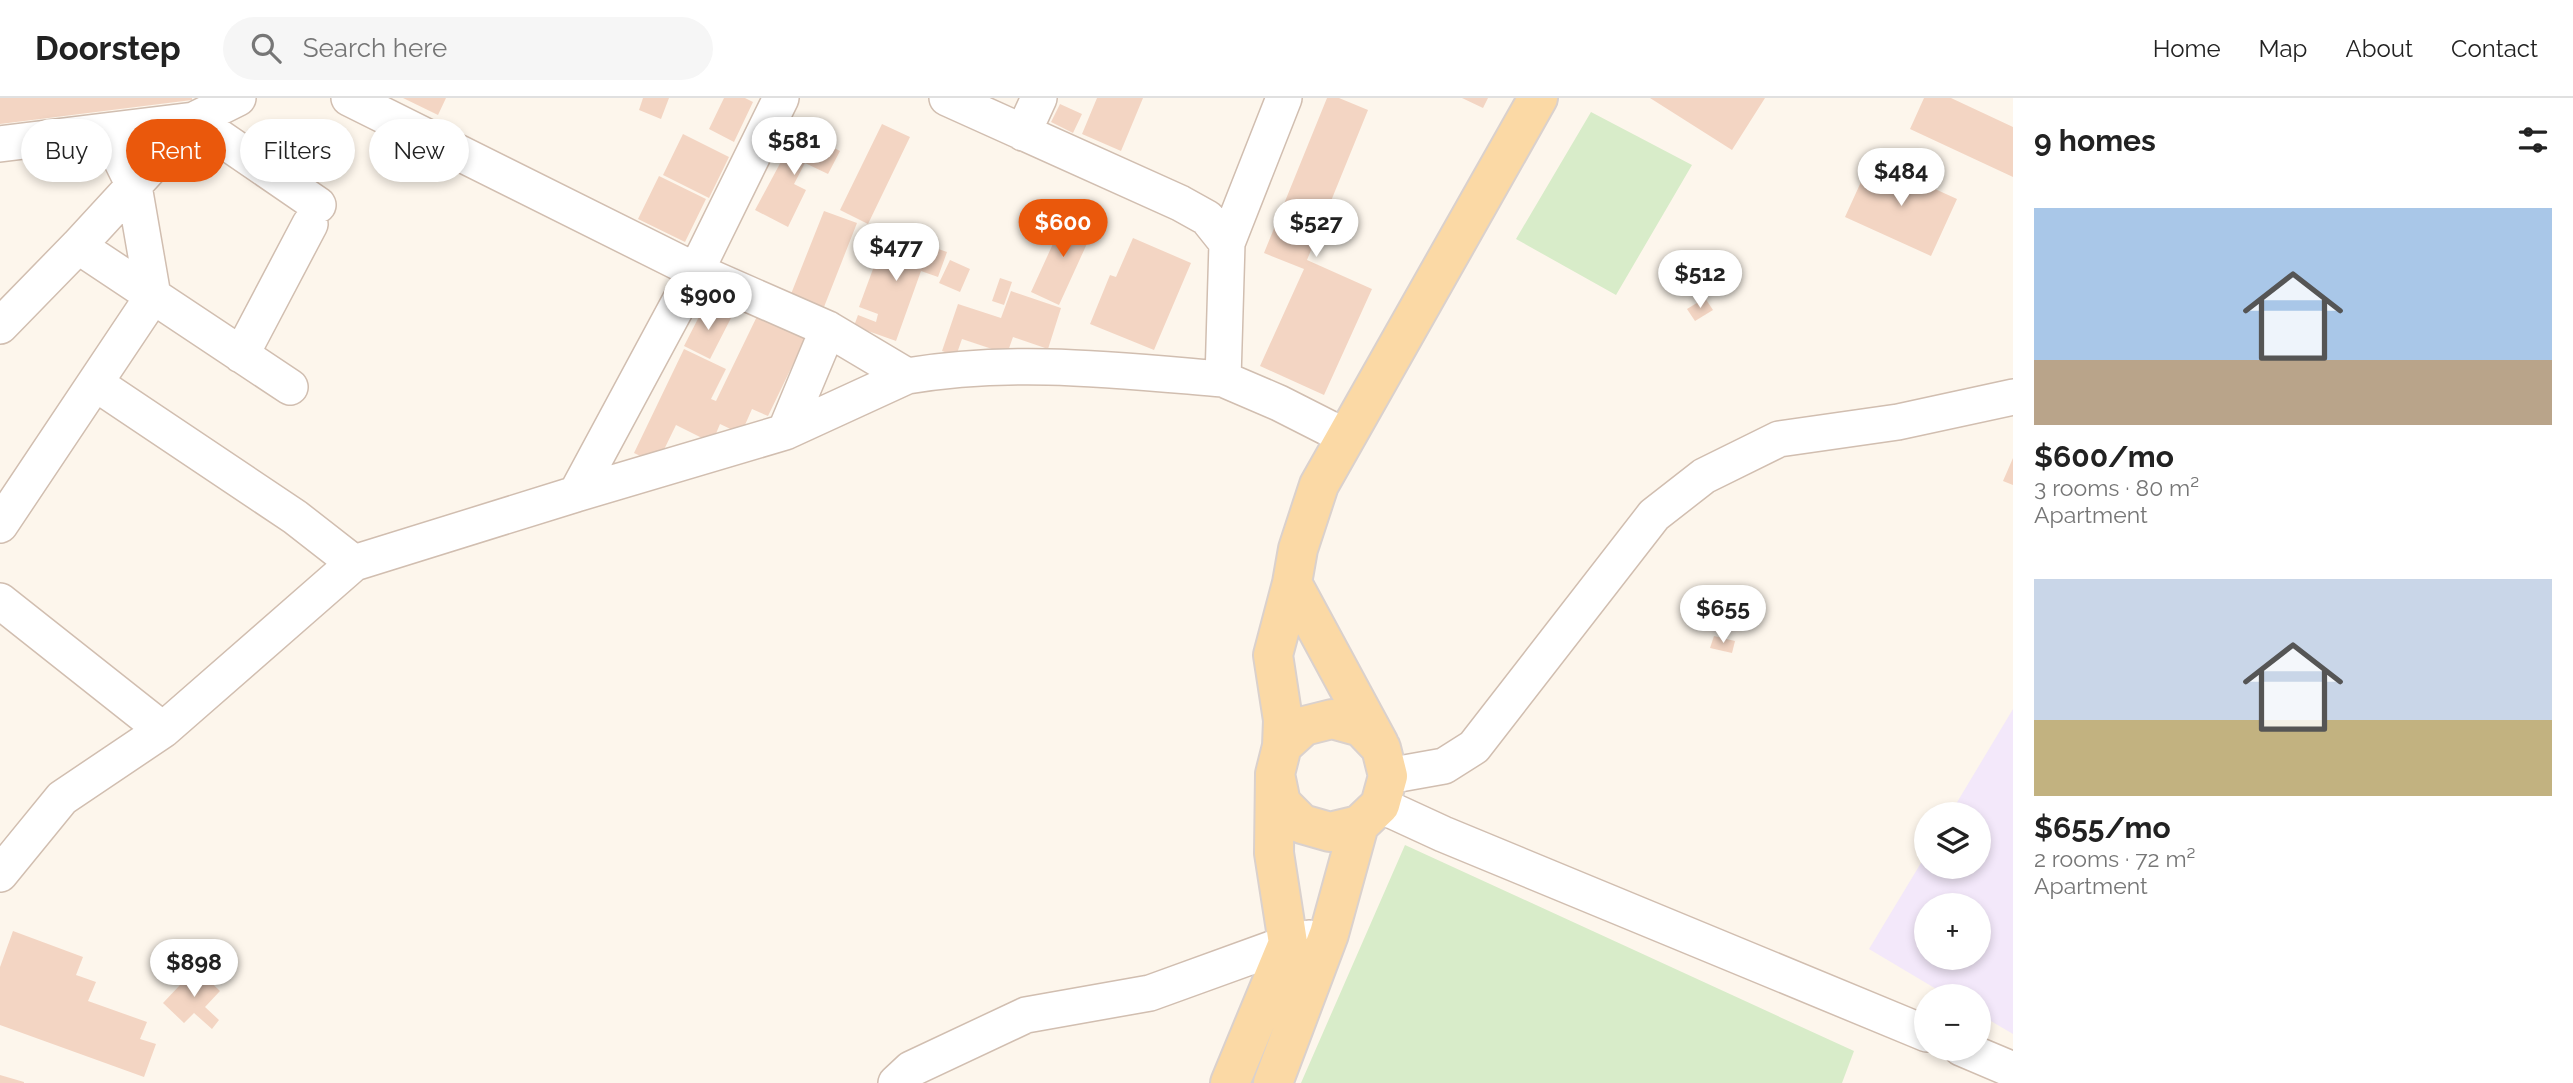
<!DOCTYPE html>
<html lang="en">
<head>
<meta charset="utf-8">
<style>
	body { margin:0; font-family:Raleway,sans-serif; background:#f6f6f6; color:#222; height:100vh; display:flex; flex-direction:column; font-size:26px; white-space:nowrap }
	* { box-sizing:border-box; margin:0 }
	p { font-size:23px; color:#767676 }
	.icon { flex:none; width:38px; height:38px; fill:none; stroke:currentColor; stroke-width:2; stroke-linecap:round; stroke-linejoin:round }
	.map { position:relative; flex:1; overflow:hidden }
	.drawer { display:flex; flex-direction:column; background:#fff; width:560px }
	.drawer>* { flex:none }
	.banner { position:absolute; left:21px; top:21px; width:665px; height:63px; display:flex; gap:14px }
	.controls { position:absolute; left:1914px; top:704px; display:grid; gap:14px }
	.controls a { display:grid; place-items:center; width:77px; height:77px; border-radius:50%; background:#fff; box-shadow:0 4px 10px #0003; font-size:35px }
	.price { position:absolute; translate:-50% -60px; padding:0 16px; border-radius:24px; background:#fff; color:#222; font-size:23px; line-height:46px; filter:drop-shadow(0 2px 4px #0008) }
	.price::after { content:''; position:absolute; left:50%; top:42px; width:21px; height:16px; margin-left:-10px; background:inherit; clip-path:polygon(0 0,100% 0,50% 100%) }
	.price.selected { background:#ea580c; color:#fff }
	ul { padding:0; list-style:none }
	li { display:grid; align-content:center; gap:14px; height:371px; padding:0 21px }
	li span { display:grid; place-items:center; height:217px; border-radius:0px; color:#555 }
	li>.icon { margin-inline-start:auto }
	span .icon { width:126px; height:126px; fill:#fffc; stroke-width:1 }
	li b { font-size:30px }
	h2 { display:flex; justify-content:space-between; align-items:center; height:84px; padding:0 21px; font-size:30px }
	.chip { padding:0 24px; border-radius:32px; background:#fff; box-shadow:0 4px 10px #0003; font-size:24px; line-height:63px }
	.chip.selected { background:#ea580c; color:#fff }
	header { display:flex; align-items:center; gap:42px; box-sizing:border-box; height:98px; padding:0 35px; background:#fff; border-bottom:2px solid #e0e0e0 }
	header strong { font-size:33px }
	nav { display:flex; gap:38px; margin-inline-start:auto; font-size:24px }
	.search { width:490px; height:63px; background:#f6f6f6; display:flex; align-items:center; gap:18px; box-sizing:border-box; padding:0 24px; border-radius:38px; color:#767676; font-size:26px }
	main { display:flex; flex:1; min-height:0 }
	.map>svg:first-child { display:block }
	.education { fill:#f3e8fa; fill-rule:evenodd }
	.green { fill:#d8ecc9 }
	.building { fill:#f3d5c3 }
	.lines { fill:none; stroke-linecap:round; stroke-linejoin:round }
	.minor-casing { stroke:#d1beb0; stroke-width:38 }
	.major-casing { stroke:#dad1cd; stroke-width:42 }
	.minor { stroke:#fff; stroke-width:35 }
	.major { stroke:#fbd9a5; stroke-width:38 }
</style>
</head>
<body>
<header>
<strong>Doorstep</strong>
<div class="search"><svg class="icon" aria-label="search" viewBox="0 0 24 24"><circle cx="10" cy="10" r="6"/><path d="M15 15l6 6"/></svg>Search here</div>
<nav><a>Home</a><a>Map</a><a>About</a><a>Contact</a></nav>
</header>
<main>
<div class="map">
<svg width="2013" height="985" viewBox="0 0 2013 985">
	<rect width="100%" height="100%" fill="#fdf6ec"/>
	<path class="education" d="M2013,611v325l-34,-20v-18h-31l-79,-47 58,-96v13h52v-52h-29zM1927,807h52v52h-52z"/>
	<path class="green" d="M1591,14l101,53 -76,130 -100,-56z
		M1405,747l449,206 -12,32h-541z"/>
	<path class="building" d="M0,0h192v2l-192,24z
		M403,0h43l-8,17z
		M643,0h26l-8,21 -22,-9z
		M724,0h21l8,4 -19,40 -25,-13z
		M1097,0h46l-22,53 -39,-17z
		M1327,0h12l29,12 -61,150 65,29 -48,106 -64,-29 44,-97 -40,-16z
		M1462,0h26l-5,10z
		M1650,0h115l-33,52z
		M1924,0h27l62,29v50l-103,-48z
		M1060,6l22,10 -9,19 -22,-11z
		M882,26l28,13 -42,87 -28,-14z
		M798,32l42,21 -12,23 -23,-11 -11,21 12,6 -18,37 -33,-17z
		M683,36l46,23 -20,41 -46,-23z
		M1871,62l86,39 -26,57 -86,-39z
		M659,78l47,23 -21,43 -47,-23z
		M824,113l33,12 -33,84 -33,-13z
		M1067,115l28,13 -36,79 -28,-13z
		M887,133l60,21 -9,25 -17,-6 -25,70 -42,-15 4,-11 18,7 2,-8 -19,-7z
		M1133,140l58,25 -37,87 -64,-26 20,-49 6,2z
		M950,162l20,9 -10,23 -21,-9z
		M1000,180l12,4 -8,23 -12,-4z
		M1011,193l50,17 -13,41 -35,-12 -6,17 -45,-15 -6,17 -14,-5 16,-47 43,14z
		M1705,200l8,12 -18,11 -8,-12z
		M705,207l26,13 -21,41 -26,-13z
		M762,208l48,23 -42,87 -16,-7 -11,25 -21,-10 -8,19 -36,-18 -19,39 -23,-11 50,-104 42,20 -15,30 5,2z
		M2013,360v27l-10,-4z
		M1714,538l21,5 -3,12 -22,-5z
		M13,833l70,26 -7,18 20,7 -8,19 59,21 -7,17 16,5 -12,33 -144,-52v-58z
		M196,870l24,23 -15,16 14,13 -7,9 -18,-16 -10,10 -21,-20z
		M0,977l24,7v1h-24z"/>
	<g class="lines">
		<g class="minor-casing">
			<path id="minor" d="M349,0l347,173 85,-173
				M947,0l233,105 27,15 20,25 -4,136 56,24 67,34
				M1023,35l16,-35
				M0,46l194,-24 44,-22
				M1227,145l57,-145
				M78,148l212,141
				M0,228l78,-80 116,-126 124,85
				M241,257l69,-131
				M907,278c107,-18 208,-6 316,3
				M95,285l200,134 59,46
				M576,396l209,-62 43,-103 79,47 -122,56
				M0,427l153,-229 -19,-110 -27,-55
				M0,503l163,129 191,-167 222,-69 120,-223 132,58
				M1388,678l56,-10 30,-19 180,-232 50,-39 75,-37 119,-17 115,-25
				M1380,707l63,29 484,200
				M0,776l62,-76 101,-68
				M1961,950l52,22
				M896,985l15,-14 115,-54 124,-22 138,-50 21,-5"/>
		</g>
		<g class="major-casing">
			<path id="major" d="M1292,485l87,161
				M1282,648l1,-26 -10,-65 19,-72 6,-34 21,-64 219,-387
				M1230,985l58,-140 -14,-90 1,-79 7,-28 22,-20 28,-7 29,8 20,21 7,28 -8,29 -21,20 -29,7 -28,-8 -21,-21 -6,-29
				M1273,985l56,-149 30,-109"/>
		</g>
		<use href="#minor" class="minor"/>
		<use href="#major" class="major"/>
	</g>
</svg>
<div class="controls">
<a><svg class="icon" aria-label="layers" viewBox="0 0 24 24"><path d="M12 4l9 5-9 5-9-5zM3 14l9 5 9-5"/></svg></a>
<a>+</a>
<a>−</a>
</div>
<b class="price" style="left:794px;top:79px">$581</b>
<b class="price" style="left:1901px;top:110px">$484</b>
<b class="price selected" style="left:1063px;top:161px">$600</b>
<b class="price" style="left:1316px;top:161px">$527</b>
<b class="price" style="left:896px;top:185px">$477</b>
<b class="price" style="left:1700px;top:212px">$512</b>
<b class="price" style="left:708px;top:234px">$900</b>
<b class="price" style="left:1723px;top:547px">$655</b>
<b class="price" style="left:194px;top:901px">$898</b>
<div class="banner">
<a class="chip">Buy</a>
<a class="chip selected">Rent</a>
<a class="chip">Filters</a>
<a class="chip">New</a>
</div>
</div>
<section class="drawer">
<h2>9 homes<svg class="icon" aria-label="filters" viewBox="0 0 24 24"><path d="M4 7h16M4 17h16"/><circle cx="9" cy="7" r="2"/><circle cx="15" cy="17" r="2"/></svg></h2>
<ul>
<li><span style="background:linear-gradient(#a9c7e8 70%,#b9a48a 0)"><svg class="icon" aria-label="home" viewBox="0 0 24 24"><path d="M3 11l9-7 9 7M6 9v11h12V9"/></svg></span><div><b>$600/mo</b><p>3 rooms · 80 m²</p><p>Apartment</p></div></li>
<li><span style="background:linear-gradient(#c9d6e8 65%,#c2b280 0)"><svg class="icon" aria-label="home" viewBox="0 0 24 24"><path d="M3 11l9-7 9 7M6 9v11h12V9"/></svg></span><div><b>$655/mo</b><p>2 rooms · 72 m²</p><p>Apartment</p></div></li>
</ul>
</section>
</main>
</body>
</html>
